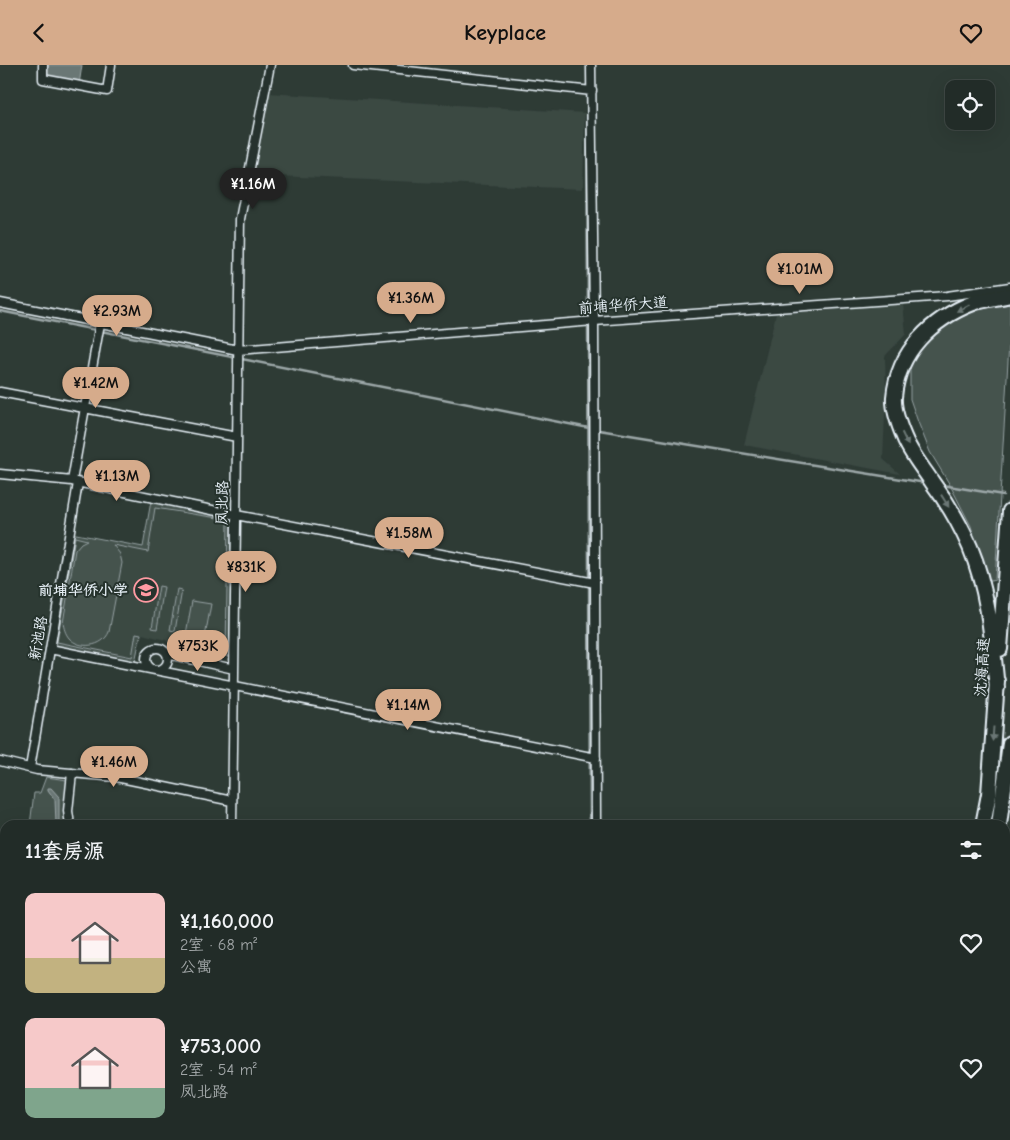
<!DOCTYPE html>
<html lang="zh">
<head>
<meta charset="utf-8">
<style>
	body { margin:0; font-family:"Comic Neue","LXGW WenKai TC",sans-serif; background:#2e3834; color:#f1f3f6; height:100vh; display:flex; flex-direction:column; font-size:19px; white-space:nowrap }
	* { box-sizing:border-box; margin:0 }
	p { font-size:16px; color:#a2a7a8 }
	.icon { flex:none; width:28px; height:28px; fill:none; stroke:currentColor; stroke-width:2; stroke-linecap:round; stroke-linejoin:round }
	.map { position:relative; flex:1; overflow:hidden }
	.details { position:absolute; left:0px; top:755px; width:1010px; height:320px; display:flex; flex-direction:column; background:#222c28; border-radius:15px 15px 0 0; box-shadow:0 5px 20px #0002,0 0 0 1px #3f4845 }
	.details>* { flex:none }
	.tools { position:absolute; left:945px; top:15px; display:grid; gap:10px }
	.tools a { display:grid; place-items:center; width:50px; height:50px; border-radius:10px; background:#222c28; box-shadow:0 5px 20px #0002,0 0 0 1px #3f4845; font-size:25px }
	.price { position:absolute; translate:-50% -42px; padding:0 11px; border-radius:18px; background:#d6ab8b; color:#111; font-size:16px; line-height:32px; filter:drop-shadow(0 1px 2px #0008) }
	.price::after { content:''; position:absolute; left:50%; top:30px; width:15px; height:11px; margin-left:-8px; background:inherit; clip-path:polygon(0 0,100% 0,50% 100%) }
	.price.current { background:#222; color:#fff }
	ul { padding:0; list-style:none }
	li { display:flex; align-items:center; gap:15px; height:125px; padding:0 25px }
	li span { display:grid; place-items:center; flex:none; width:140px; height:100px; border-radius:10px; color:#555 }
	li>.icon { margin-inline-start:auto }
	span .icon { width:60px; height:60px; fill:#fffc; stroke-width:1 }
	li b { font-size:21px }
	h2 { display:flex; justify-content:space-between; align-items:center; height:60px; padding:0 25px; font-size:21px }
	header { display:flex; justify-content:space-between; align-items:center; height:65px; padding:0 25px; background:#d6ab8b; color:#111; font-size:22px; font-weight:600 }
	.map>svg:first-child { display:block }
	.built { fill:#3b4843 }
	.green { fill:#45524e; stroke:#96a2a3 }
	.water { fill:#6b7775; stroke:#9da8a9 }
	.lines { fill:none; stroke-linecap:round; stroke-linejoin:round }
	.stream { stroke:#9da8a9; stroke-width:2.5 }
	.street-casing { stroke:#e8f1f8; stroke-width:11 }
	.highway-casing { stroke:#e8f1f8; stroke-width:18 }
	.street { stroke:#26332d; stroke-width:8 }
	.highway { stroke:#26332d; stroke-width:14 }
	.oneway { fill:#6a7674 }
	.labels { text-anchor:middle; stroke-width:4; stroke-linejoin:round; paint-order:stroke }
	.street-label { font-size:15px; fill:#e8f1f8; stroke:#26332d }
	.poi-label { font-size:15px; font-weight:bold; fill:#e8f1f8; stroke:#26332d; text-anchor:end }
</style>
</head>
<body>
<header><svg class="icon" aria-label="back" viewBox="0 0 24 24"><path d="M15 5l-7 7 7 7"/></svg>Keyplace<svg class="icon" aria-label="heart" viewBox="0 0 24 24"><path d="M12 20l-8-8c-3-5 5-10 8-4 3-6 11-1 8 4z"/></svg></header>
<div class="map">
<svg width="1010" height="1075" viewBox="0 0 1010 1075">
	<rect width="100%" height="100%" fill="#2e3b35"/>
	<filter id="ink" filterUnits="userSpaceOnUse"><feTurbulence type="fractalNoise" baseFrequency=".02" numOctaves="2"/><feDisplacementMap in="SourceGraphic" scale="10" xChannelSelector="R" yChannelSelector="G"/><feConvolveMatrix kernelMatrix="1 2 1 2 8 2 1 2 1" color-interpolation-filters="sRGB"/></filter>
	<g filter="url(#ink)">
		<path class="built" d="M268,28l317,20 -2,76 -330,-14z
			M903,239l3,30 -21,22 1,37 -3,66 17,15 -156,-29 32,-131z
			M151,436l78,17 2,4 -1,135 -62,-14 -2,-3 -24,-6 -7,28 -83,-16 19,-113 72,14z"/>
		<path class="green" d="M1010,239v23l-15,253 -8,2 -16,-56 -21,-41 -20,-33 -12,-30 -8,-23v-32l8,-21 32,-25 26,-11z
			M151,436l71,13 7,4 2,4 -1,135 -47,-11 1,-2 42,7 2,-129 -4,-3 -69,-11 -7,44 -35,-7 7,9 2,9 -13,69c-6,15 -29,18 -40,6 -4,-5 -5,-10 -6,-15l12,-73 6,-7 6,-3 -12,-3 -18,105 75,15 4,-24 5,1 -6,28 -83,-16 19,-113 72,14z
			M159,521l5,1 -7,42 -5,-1z
			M177,524l5,1 -7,41 -5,-1z
			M192,536l19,3 -6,33 -19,-3z
			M46,712l21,3 -2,24 1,21h-36l4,-32h6z"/>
		<path class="water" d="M45,0h37l-3,20 -29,-7 -4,-2z
			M51,723l8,9v28h-3l-1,-25 -7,-10v-2z"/>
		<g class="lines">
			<path class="stream" d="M587,0l3,760
				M0,246l589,117
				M599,365l327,53
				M942,420l61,10
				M592,1070v5"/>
			<g class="street-casing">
				<path id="street" d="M43,0v14l64,12 4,-26
					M353,0l239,26
					M591,0l3,256 2,504
					M0,238l238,47 356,-29 353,-25 63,-9
					M0,327l237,45
					M0,409l72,7 164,34 359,68
					M72,416l28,-158
					M146 594a11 11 0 1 1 22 0a11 11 0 1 1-22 0Z
					M50,584l546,109
					M167,589l67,15
					M0,696l37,9 79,7 116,24
					M30,703l48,-285
					M70,760l-2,-14 4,-38
					M232,760l8,-606 30,-154
					M0,919h5
					M240,1070l1,5
					M597,1070v5"/>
			</g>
			<g class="highway-casing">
				<path id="highway" d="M1000,584l10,-138
					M997,623c-5,-48 -8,-95 -27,-141 -10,-23 -23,-45 -38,-65 -9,-14 -22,-29 -28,-45 -5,-12 -11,-28 -10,-40 4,-46 38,-78 79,-94 12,-4 25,-5 37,-8
					M983,760l6,-31 8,-113
					M999,760l11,-82
					M919,1075l2,-5
					M938,1075l2,-5"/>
			</g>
			<use href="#street" class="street"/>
			<use href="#highway" class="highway"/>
		</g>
		<defs><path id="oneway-solid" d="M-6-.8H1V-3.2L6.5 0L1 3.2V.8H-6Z" transform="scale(1.25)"/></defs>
		<g class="oneway">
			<use href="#oneway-solid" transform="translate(963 243) rotate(152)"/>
			<use href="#oneway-solid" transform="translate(905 374) rotate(64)"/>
			<use href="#oneway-solid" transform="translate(945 436) rotate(58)"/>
			<use href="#oneway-solid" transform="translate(993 669) rotate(94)"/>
		</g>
	</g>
	<defs>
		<g id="school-ring" transform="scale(1.25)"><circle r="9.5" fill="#26332d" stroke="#ff9aa2" stroke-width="1.5"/><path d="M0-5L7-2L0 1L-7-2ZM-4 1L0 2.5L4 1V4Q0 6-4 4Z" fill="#ff9aa2"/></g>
	</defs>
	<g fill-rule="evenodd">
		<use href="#school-ring" x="146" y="525"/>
	</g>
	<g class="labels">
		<g class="street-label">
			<text transform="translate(623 240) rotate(-4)" y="5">前埔华侨大道</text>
			<text transform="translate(222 438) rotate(-89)" y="5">凤北路</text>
			<text transform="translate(38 573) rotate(-80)" y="5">新池路</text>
			<text transform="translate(982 602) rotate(-86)" y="5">沈海高速</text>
		</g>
		<g class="poi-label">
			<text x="128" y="530">前埔华侨小学</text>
		</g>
	</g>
</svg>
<div class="tools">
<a><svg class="icon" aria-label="locate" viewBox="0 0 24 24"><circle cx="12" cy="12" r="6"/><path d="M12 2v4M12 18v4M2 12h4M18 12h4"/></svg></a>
</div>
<b class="price current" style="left:253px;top:145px">¥1.16M</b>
<b class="price" style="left:800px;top:230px">¥1.01M</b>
<b class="price" style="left:411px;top:259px">¥1.36M</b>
<b class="price" style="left:117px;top:272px">¥2.93M</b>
<b class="price" style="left:96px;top:344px">¥1.42M</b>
<b class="price" style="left:117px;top:437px">¥1.13M</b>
<b class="price" style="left:409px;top:494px">¥1.58M</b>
<b class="price" style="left:246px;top:528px">¥831K</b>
<b class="price" style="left:198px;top:607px">¥753K</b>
<b class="price" style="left:408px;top:666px">¥1.14M</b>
<b class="price" style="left:114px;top:723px">¥1.46M</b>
<section class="details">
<h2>11套房源<svg class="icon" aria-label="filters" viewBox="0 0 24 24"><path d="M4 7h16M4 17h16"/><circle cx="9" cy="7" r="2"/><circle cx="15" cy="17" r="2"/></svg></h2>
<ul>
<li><span style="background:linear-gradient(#f6c9c9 65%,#c2b280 0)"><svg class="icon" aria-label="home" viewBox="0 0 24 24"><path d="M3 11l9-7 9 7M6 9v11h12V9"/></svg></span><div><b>¥1,160,000</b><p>2室 · 68 m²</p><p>公寓</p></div><svg class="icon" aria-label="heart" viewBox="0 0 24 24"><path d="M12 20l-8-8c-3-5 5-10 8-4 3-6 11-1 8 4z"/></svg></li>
<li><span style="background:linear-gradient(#f6c9c9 70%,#7fa58c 0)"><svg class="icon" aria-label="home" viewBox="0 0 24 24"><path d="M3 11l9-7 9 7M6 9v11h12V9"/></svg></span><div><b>¥753,000</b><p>2室 · 54 m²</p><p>凤北路</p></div><svg class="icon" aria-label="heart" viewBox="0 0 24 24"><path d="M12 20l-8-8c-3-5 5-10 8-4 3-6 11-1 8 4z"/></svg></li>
</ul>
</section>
</div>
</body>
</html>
